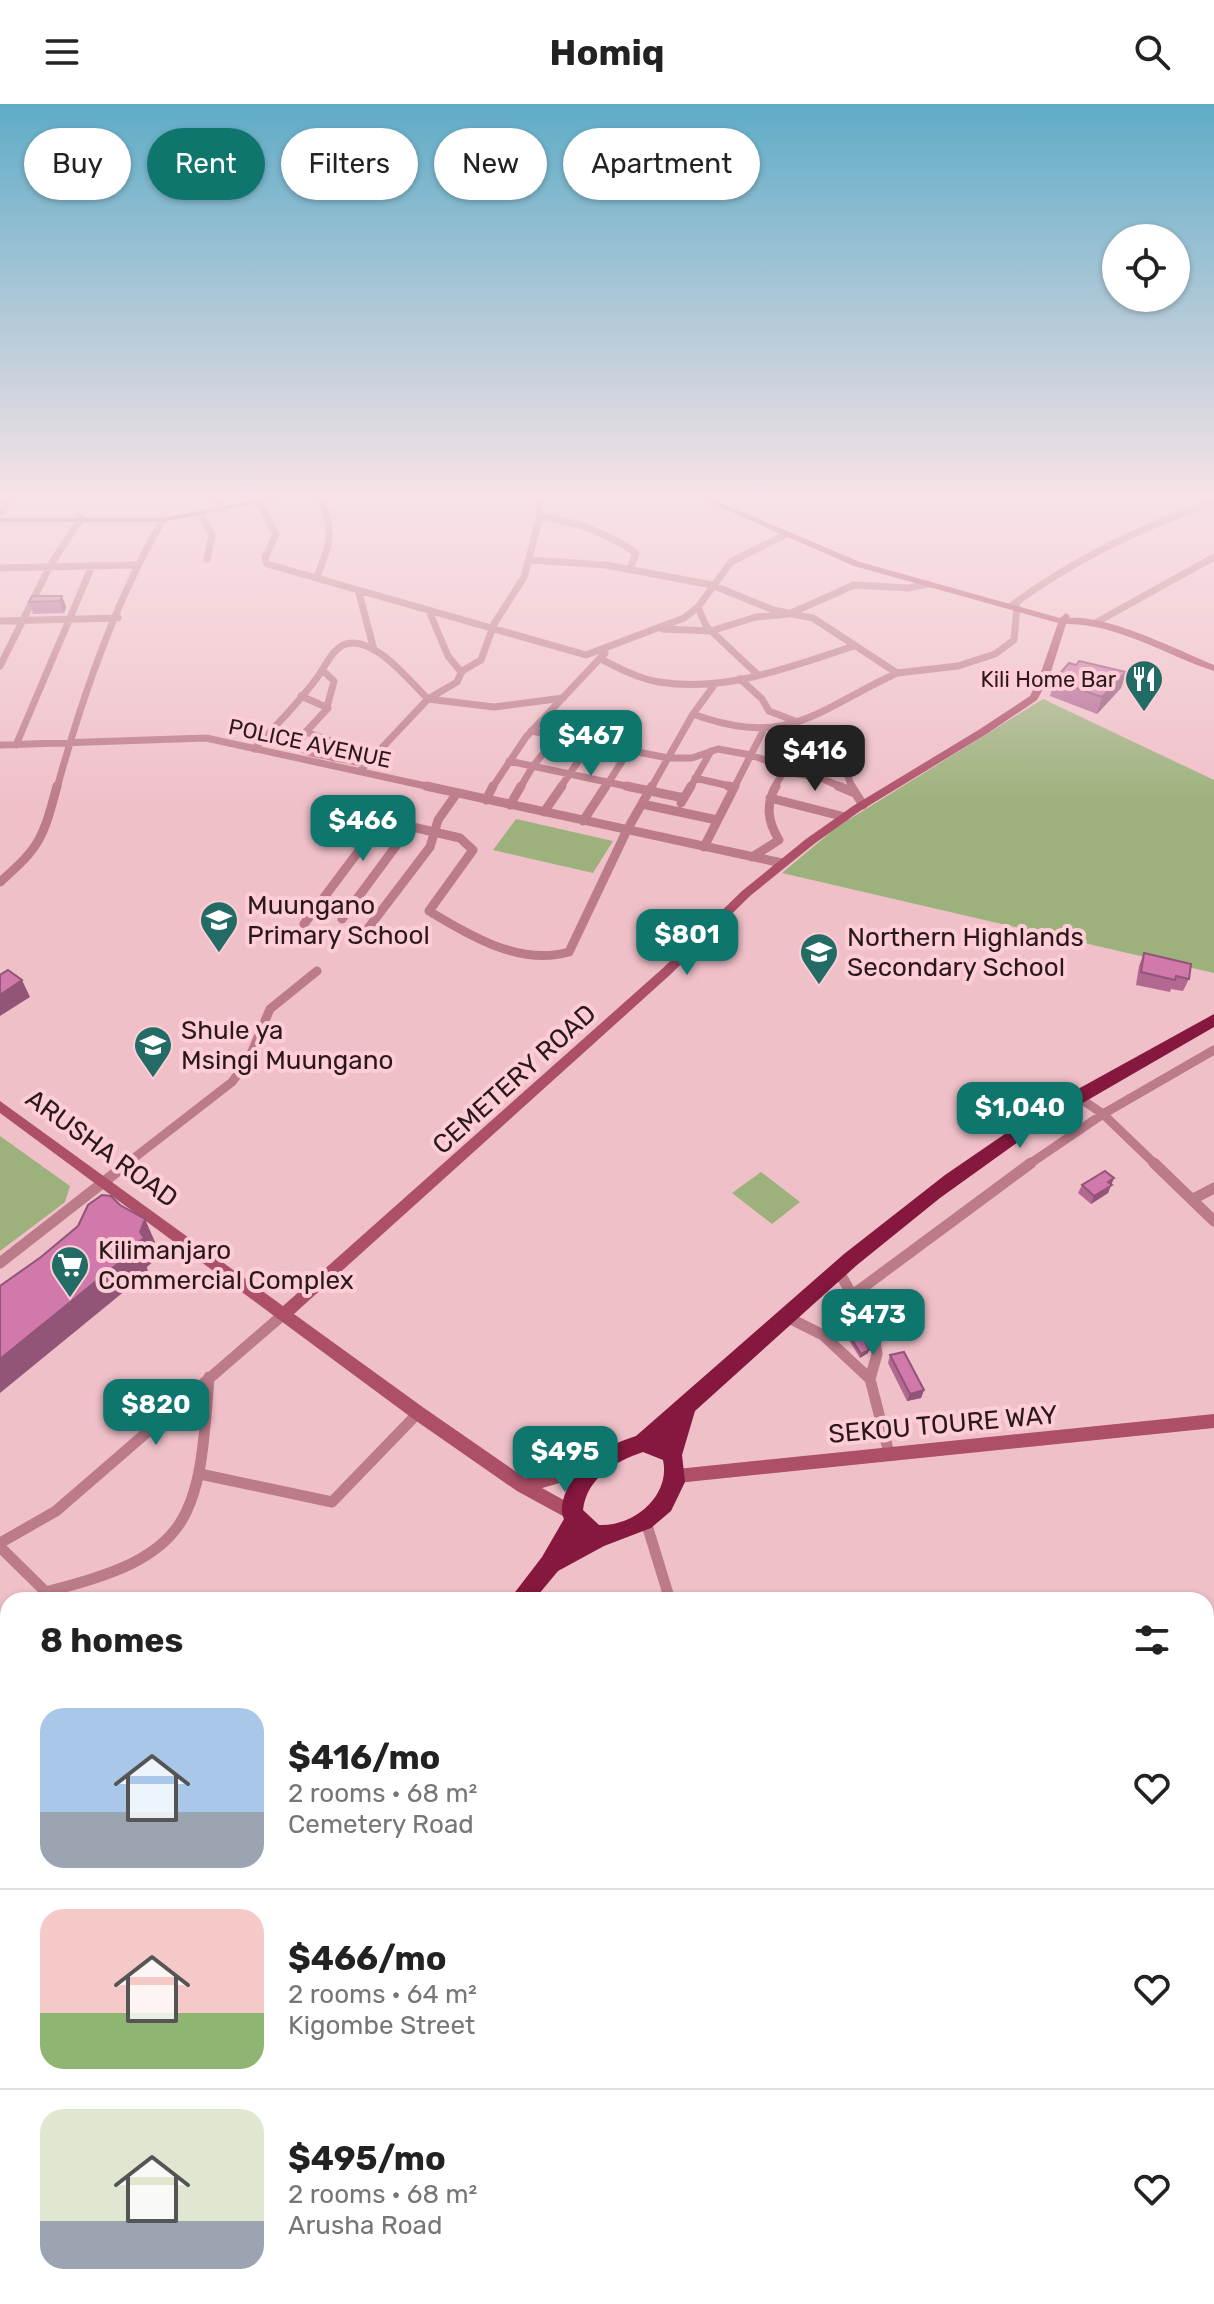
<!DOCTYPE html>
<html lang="en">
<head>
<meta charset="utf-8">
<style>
	body { margin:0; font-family:Rubik,sans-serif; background:#f6f6f6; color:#222; height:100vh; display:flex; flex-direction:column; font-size:30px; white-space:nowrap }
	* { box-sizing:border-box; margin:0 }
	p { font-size:26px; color:#767676 }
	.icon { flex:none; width:44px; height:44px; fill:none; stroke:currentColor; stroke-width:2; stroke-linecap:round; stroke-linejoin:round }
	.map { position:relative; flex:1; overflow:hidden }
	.side { position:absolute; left:0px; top:1488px; width:1214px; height:712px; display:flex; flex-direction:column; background:#fff; border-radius:24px 24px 0 0; box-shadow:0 2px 6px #0004 }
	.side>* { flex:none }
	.guide { position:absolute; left:24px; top:24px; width:800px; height:72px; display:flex; gap:16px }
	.buttons { position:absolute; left:1102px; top:120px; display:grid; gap:16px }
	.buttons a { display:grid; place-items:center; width:88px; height:88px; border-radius:50%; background:#fff; box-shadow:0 2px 6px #0004; font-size:40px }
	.price { position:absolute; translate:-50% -68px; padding:0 18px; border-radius:16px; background:#0f766e; color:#fff; font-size:26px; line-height:52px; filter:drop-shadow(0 2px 4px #0008) }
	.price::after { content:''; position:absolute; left:50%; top:48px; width:24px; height:18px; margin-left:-12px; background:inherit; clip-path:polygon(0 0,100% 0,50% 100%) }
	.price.current { background:#222; color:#fff }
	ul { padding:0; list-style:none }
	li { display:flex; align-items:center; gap:24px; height:200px; padding:0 40px }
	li+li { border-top:2px solid #e0e0e0 }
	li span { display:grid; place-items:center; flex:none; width:224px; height:160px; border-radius:24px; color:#555 }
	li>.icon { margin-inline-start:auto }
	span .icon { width:96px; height:96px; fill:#fffc; stroke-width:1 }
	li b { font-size:34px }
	h2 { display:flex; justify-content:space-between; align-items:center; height:96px; padding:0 40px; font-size:34px }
	.tag { padding:0 28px; border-radius:36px; background:#fff; box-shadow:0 2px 6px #0004; font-size:28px; line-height:72px }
	.tag.current { background:#0f766e; color:#fff }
	header { display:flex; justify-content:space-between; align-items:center; height:104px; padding:0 40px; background:#fff; font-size:36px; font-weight:700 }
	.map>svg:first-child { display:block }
	.green { fill:#9cb17c }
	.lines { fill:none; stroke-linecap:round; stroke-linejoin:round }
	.street-far3 { stroke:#bc7b89; stroke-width:7 }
	.street-far2 { stroke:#bc7b89; stroke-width:9 }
	.street-far1 { stroke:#bc7b89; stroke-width:11 }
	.street { stroke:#bc7b89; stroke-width:15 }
	.secondary { fill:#ad4f67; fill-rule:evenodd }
	.highway { fill:#86173f; fill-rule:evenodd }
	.wall { fill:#b36892 }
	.shaded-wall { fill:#925577 }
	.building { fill:#d079aa; stroke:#925577; stroke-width:2 }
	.labels { text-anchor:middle; stroke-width:8; stroke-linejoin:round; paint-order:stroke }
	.far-poi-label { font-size:22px; fill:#2a191c; stroke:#fecdd6; text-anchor:end }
	.far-street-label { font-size:22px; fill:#2a191c; stroke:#fecdd6 }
	.poi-label { font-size:26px; fill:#2a191c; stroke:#fecdd6; text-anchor:start }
	.street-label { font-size:26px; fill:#2a191c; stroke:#fecdd6 }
</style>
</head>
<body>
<header><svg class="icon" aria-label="menu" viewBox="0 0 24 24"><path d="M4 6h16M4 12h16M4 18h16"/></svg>Homiq<svg class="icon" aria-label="search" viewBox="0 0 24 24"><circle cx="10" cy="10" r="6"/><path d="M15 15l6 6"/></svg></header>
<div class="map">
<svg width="1214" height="2200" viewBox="0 0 1214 2200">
	<rect width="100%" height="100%" fill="#f0c0c9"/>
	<path class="green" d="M1043,595l171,81v193l-432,-100 55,-46z
		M516,715l97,22 -20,32 -100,-23z
		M0,1032l70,50 -5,16 -65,49z
		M761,1068l39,30 -28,22 -40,-31z"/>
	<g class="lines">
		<path class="street-far3" d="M214,394l9,12
			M258,398l18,32 -11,24 2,6 319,91 98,-37 14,-11 33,-45 54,-27
			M0,409l11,-15
			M201,410l11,21 -5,24
			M540,412c35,6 66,16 96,37l-6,16
			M530,456l76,5 106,20 61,25 40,8 84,55 61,-7 37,-12 19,-14 3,-33
			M0,464l136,-3
			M317,472c13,-30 18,-48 3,-78
			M359,489l15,57
			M1011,502c62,-46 129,-79 203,-104
			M698,503l8,19 52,49
			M429,507l19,45 13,16
			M0,517l118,-3
			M1097,518l117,-65
			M663,525l48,2 45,-14 33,-3 65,-29 54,3 20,-4
			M601,555c18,9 38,20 58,23 67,11 133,-16 195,-36
			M0,562l50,-100 31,-48
			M322,566l12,11 -7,26
			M740,575l22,20 7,12 26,10
			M301,592l27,12 -25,27 -5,12 13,6 55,11
			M693,610c95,35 122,-3 204,-41
			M274,623l29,8
			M531,627l137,27h24l26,-9 33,6 27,10 4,9 -8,14
			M306,628l25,9 6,11 -4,6
			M0,641l206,-7 229,50
			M16,641l76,-179
			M254,645c21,-23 44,-45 62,-70 9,-11 14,-27 27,-34 29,-13 67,37 85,54l66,8 69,-9
			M509,657l126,27
			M781,664l18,-25 22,-4 16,6 15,43
			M360,667l68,-72 29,-17 5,-11 19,-11 13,-36 30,-47 16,-61 -2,-13 4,-5
			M782,667l39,7 22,10
			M695,674l39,9
			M57,684c24,-87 60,-191 106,-268
			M492,684l34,-51 79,-84
			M520,684l13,-22 36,-44
			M560,684l30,-44
			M605,684l23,-36
			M651,684l42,-74 22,-30
			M690,684l21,-37
			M734,684l29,-57"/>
		<path class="street-far2" d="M426,682l356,77
			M626,682l58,12
			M728,682l6,1
			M838,682l17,7
			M851,682l12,19
			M770,694l75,19
			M486,696l7,-14
			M681,699l10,-17
			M642,700l75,16
			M510,701l11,-19
			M544,708l18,-26
			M583,717l23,-35
			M704,743l31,-61
			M752,753l27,-17c-11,-18 -14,-35 -3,-54
			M0,778c41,-36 43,-44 57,-96
			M342,815l68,-92
			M304,820l78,-104 78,18 13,12 -44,61c41,25 91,55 140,41l58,-122 25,-44
			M366,827l64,-84 8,-27 19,-27
			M1078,993l25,17 53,51
			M125,1061l107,-83 16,-21 22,-52 47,-38
			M1028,1061l75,-51 111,-64"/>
		<path class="street-far1" d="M1154,1059l60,58
			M1193,1095l21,-11
			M0,1159l128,-100
			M838,1166l36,64 3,20 -7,25
			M854,1190l177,-131
			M785,1212l38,19 47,44 19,74
			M200,1370l132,28 86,-89
			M646,1418l24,78
			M0,1439l56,-32 229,-198
			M0,1443l54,53
			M45,1488c148,-36 154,-71 164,-215"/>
		<path class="street" d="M1206,1624l8,-1
			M1206,1671l8,14
			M1206,1851l8,-5
			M814,2192l8,8
			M319,2200l4,-8"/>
		<path class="secondary" d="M266,394h16l-119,24h-163v-4h163z
			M699,394h10l151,64 200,56 6,-5 4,3 -1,2c40,-3 106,31 145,47v6c-49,-16 -95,-47 -148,-47l-17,54 -12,22 -49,33 -128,78 -46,33 -64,52 -79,78 -377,340 130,94 101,70 71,-19 6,2 2,5 -2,5 -60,17 36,20 2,5 -2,5 -6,3 -55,-30 -105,-73 -412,-305v-12l283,205 380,-338 79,-77 64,-52 47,-33 127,-77 50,-33 9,-18 19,-55 -204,-57z
			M1214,1310v14l-537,55 -6,-2 -2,-5 2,-5 6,-2z"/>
		<path class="highway" d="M1214,910v13l-185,107 -89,64 -83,67 -162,146 -13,44 3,27 -14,29 -20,17 -47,18 -46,25 -24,29h-25l33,-43 22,-38c-4,-8 -2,-16 1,-25 12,-32 40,-48 71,-58l208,-182 101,-79 95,-65zM643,1348l20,8c8,36 -30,67 -64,65l-16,-15c4,-32 31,-48 60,-58z
			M18,2192h32l-3,8h-32z"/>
	</g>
	<path class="wall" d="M62,492l4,11 -2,6 -31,1 -4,-12z
		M1076,561l50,7 -5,16 -24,26 -47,-18 4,-16z
		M1144,849l45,26 -6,12 -12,-2 -1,3 -34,-7 3,-19z
		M1111,1080l-3,9 -17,11 -13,-11 4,-8z
		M846,1226l22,23 -8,5 -15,-24z
		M890,1251l34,35 -3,8 -14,3 -19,-38z"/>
	<path class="shaded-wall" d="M62,492l4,11 -2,6 -4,-12z
		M1126,568l-5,16 -24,26 5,-17z
		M22,876l8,17 -30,19v-21z
		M1114,1074l-6,15 -17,11 3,-8 14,-14z
		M145,1115l10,23 -4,12 3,7 -7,6 1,5 -148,121v-34l136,-115z
		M869,1246l-1,3 -8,5 1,-4z
		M924,1286l-3,8 -14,3 3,-7z"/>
	<path class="building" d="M32,492h30l-2,5 -31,1z
		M1079,557l47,11 -24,25 -48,-17 15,-17 7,2z
		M1144,849l47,11 -2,15 -13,-3 -1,4 -34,-8z
		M8,866l14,10 -22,15v-20z
		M1105,1067l9,7 -6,4 4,3 -18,11 -12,-11z
		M102,1091l9,1 9,9 25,14 -5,13 4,6 -8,6 1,4 -137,111v-73l41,-29 37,-31 10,-21z
		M859,1223l10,23 -8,4 -15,-24z
		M904,1248l20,38 -14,4 -20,-39z"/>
	<linearGradient id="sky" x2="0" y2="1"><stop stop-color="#5facc7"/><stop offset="0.56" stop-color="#f8e3e7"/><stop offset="1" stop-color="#f8e3e7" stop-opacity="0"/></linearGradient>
	<rect width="1214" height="702" fill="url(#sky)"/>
	<defs>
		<g id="restaurant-pin" transform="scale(2)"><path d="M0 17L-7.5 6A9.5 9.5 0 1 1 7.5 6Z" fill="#236c65" stroke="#fecdd6"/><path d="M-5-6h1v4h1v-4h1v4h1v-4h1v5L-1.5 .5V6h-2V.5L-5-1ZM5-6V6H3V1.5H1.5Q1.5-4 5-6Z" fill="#fff"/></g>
		<g id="school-pin" transform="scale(2)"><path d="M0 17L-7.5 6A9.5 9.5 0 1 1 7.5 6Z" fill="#236c65" stroke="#fecdd6"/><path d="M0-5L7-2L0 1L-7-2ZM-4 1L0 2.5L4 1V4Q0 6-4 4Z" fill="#fff"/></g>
		<g id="supermarket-pin" transform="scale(2)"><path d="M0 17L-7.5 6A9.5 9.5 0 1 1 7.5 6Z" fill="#236c65" stroke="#fecdd6"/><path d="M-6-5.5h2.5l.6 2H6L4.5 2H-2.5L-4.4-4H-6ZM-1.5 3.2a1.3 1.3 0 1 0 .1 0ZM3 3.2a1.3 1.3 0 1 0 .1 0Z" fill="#fff"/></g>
	</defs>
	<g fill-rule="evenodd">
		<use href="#restaurant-pin" x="1144" y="575"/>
		<use href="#school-pin" x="219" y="816"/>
		<use href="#school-pin" x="819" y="848"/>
		<use href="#school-pin" x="153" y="941"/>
		<use href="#supermarket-pin" x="70" y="1161"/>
	</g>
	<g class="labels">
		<g class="far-poi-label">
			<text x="1116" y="583">Kili Home Bar</text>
		</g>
		<g class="far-street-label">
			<text transform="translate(310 639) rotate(12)" y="8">POLICE AVENUE</text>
		</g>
		<g class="poi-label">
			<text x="247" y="810">Muungano<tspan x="247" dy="30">Primary School</tspan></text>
			<text x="847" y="842">Northern Highlands<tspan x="847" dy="30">Secondary School</tspan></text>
			<text x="181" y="935">Shule ya<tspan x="181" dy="30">Msingi Muungano</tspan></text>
			<text x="98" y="1155">Kilimanjaro<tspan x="98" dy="30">Commercial Complex</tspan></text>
		</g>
		<g class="street-label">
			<text transform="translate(514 975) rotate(-42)" y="9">CEMETERY ROAD</text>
			<text transform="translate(102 1044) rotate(36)" y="9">ARUSHA ROAD</text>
			<text transform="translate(943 1320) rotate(-5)" y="9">SEKOU TOURE WAY</text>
		</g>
	</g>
</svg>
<div class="buttons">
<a><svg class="icon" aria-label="locate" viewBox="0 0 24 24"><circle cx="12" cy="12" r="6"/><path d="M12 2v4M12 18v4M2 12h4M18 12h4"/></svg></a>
</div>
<b class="price" style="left:591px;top:674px">$467</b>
<b class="price current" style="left:815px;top:689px">$416</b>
<b class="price" style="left:363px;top:759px">$466</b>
<b class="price" style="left:687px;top:873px">$801</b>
<b class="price" style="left:1020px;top:1046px">$1,040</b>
<b class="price" style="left:873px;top:1253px">$473</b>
<b class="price" style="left:156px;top:1343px">$820</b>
<b class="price" style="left:565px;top:1390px">$495</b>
<div class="guide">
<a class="tag">Buy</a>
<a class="tag current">Rent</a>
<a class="tag">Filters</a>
<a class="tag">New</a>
<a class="tag">Apartment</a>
</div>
<section class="side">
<h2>8 homes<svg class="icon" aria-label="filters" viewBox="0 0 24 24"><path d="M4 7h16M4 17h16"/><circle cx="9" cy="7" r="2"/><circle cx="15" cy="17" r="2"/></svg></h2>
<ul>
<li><span style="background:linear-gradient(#a9c7e8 65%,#9aa5b1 0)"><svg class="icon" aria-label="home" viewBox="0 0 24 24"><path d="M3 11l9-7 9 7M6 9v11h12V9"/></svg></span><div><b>$416/mo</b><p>2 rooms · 68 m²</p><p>Cemetery Road</p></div><svg class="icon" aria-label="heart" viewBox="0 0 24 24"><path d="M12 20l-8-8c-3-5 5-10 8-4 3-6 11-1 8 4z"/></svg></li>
<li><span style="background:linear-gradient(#f6c9c9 65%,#8fb573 0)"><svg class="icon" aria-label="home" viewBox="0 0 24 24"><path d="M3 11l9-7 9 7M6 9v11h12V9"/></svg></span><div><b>$466/mo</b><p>2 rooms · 64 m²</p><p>Kigombe Street</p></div><svg class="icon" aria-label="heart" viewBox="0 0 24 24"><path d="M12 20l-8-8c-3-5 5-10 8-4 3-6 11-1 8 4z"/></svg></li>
<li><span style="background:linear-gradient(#dfe7d0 70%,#9aa5b1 0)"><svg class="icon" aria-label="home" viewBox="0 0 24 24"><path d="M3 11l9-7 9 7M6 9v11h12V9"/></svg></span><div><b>$495/mo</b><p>2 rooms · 68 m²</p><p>Arusha Road</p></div><svg class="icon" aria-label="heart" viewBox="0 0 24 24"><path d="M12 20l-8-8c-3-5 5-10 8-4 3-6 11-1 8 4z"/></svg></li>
</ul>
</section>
</div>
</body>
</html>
